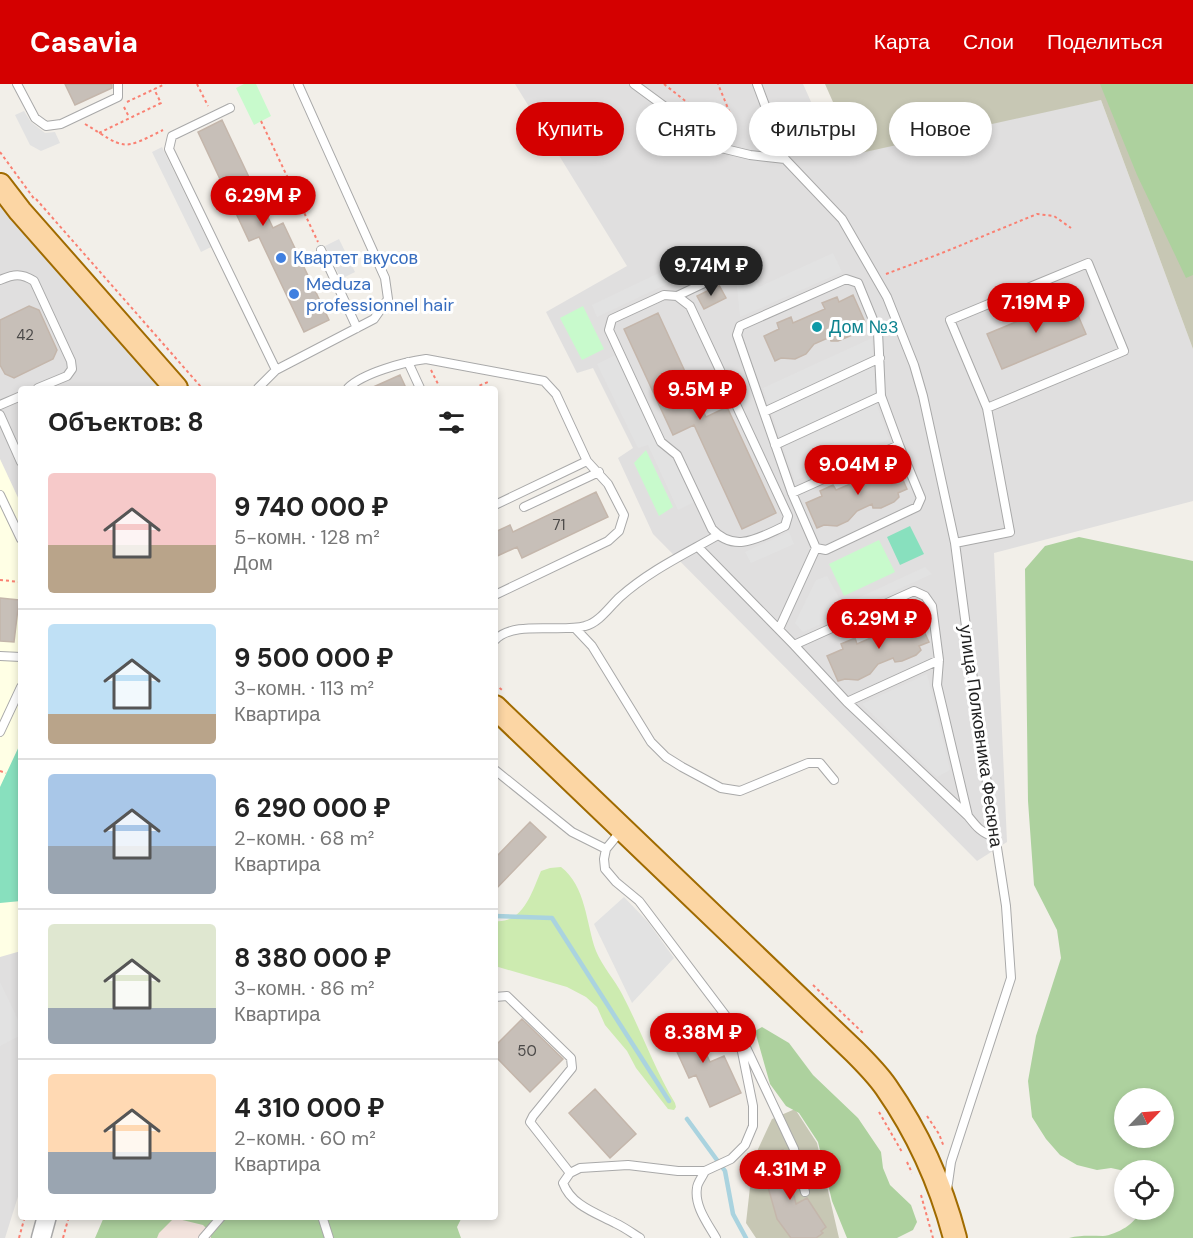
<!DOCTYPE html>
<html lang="ru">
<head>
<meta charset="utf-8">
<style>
	body { margin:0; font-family:"DM Sans",sans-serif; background:#f6f6f6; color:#222; height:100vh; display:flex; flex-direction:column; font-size:22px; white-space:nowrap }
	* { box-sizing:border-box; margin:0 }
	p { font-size:20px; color:#767676 }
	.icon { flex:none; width:33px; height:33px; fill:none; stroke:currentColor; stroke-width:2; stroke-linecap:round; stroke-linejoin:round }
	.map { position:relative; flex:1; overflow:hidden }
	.panel { position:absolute; left:18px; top:302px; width:480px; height:834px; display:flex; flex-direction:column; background:#fff; border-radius:6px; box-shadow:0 3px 9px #0003 }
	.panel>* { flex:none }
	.top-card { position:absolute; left:516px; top:18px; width:570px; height:54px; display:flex; gap:12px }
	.needle { width:39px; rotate:65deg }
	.controls { position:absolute; left:1114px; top:1004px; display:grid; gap:12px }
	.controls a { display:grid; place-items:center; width:60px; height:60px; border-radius:50%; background:#fff; box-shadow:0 3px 9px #0003; font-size:30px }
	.price { position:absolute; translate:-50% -51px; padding:0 14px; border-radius:21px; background:#d40000; color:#fff; font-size:20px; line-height:39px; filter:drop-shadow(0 2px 3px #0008) }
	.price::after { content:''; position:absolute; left:50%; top:36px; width:18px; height:14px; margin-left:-9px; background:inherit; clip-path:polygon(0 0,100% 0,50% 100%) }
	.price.active { background:#222; color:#fff }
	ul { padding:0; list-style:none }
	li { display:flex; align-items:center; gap:18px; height:150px; padding:0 30px }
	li+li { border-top:2px solid #e0e0e0 }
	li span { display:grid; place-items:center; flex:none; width:168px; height:120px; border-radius:6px; color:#555 }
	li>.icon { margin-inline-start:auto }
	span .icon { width:72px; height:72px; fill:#fffc; stroke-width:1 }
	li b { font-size:26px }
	h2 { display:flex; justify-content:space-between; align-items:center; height:72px; padding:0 30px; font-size:26px }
	.tag { padding:0 21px; border-radius:27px; background:#fff; box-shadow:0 3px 9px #0003; font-size:21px; line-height:54px }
	.tag.active { background:#d40000; color:#fff }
	header { display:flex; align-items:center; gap:36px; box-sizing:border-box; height:84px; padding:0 30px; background:#d40000; color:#fff }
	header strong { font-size:28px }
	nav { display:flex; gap:33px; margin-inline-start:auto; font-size:21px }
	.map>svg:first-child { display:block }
	.residential { fill:#e0dfdf }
	.education { fill:#ffffe5 }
	.military { fill:#f3e3dd }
	.construction { fill:#c7c7b4 }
	.grass { fill:#cdebb0 }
	.forest { fill:#add19e; fill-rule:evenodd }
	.park { fill:#c8facc }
	.pitch { fill:#88e0be }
	.parking { fill:#e2e2e2 }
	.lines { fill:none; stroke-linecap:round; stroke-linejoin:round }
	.stream { stroke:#aad3df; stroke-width:4.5 }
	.building { fill:#c7bfb8; stroke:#c4b6ab; stroke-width:1.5 }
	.service-casing { stroke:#a9a9a9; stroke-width:10 }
	.tertiary-casing { stroke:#a9a9a9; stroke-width:21 }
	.primary-casing { stroke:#a06b00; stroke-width:26 }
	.path { stroke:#fa8072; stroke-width:2; stroke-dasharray:3 3; stroke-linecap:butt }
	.service { stroke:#fff; stroke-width:8 }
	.tertiary { stroke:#fff; stroke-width:18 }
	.primary { stroke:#fcd6a4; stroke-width:22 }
	.shop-dot { fill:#3f7fe0; stroke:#fff; stroke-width:2 }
	.culture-dot { fill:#0f9aa8; stroke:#fff; stroke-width:2 }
	.labels { text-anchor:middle; stroke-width:6; stroke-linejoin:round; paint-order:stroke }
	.number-label { font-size:15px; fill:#4b4948 }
	.shop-label { font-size:18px; fill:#366cbe; stroke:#fff; text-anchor:start }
	.culture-label { font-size:18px; fill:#0d838f; stroke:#fff; text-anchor:start }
	.street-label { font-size:18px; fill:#222; stroke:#fff }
</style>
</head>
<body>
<header>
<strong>Casavia</strong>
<nav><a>Карта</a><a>Слои</a><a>Поделиться</a></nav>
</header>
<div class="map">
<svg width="1193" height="1154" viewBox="0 0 1193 1154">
	<rect width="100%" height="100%" fill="#f2efe9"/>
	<path class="residential" d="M515,0h288l32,71 266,-55 92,249v152l-199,52 13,289 -30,19 -324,-327 -35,-76 15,-10 -40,-80 -16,5 -31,-61 81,-46z
		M0,105l164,199h-143v799l-16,51h-5z"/>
	<path class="education" d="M0,375l21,45v447l-21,6z"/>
	<path class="military" d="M162,1132l198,22h-207z"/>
	<path class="construction" d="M825,0h368v265l-92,-249 -245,54z
		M795,1025l22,34 22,95h-83l-10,-15 7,-63 19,-41z"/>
	<path class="grass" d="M561,783c25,19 25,56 35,84 6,15 19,29 26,43 19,36 32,74 53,109l1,4 -2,3 -6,-1 -32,-41 -9,-17 -22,-26 -8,-18 -11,-10 -19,-10 -72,-21v-45c28,3 37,-29 46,-50l9,-3z"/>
	<path class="forest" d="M1100,0h93v191l-7,3 -49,-103z
		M1079,453l114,24v677h-124c12,-3 22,-2 34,-2 13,-1 35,-13 37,-27h24v-39l-39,1 -14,-3 -14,2 -20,-5 -17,-10 -14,-16 -14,-22 -4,-36 8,-45 25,-78 -4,-28 -23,-45 -6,-84 -3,-232 20,-23zM1125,1014h39v39h-39z
		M762,943l27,16 24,32 45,43 23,34 2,16 7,17 21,20 6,17 -4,8 -16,8h-50l-15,-37 -14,-59 -19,-29 -13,-7 -16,-22 -15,-53z
		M104,1133h358l-5,10 4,11h-250v-5l-8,-8 -29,-7 -15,15 -2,5h-62z"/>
	<path class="park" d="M244,0h12l15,32 -17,9 -18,-37z
		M583,222l21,43 -22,11 -22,-42z
		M646,366l27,57 -14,9 -25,-53z
		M879,456l16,32 -51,24 -15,-32z"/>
	<path class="pitch" d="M910,442l14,28 -24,11 -13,-28z
		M21,658v159l-21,2v-116z"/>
	<path class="parking" d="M24,27l7,11 14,11 10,-1 5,11 -19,8 -11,-6 -15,-30z
		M162,63l49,100 -10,5 -49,-100z
		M339,155l16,33 -14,7 -16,-33z
		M833,169l9,19 -102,45 -3,-31 4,-13 10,-4 8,18z
		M663,187l6,12 -72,34 -5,-12z
		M872,254l4,65 13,36 -94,42 -32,-93z
		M615,271l43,91 15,13 21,43 -16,8 -30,-65 -10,3 -41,-84z
		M789,448l5,12 -43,19 -6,-11z
		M925,483l7,7 -129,58 -8,-9 21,-43 11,-4 16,29z
		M927,590l23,96 -13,7 -75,-73z
		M624,813l24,25 26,36 -42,45 -38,-79z
		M0,898l21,44v9l-21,11z"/>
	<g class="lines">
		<path class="stream" d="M495,832l57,2 117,183
			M687,1035l38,52 8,43 13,24"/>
	</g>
	<path class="building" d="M65,0h47v4l-37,17z
		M222,36l51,108 10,-5 46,97 -25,12 -45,-95 -10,4 -51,-109z
		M719,201l7,13 -22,11 -7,-13z
		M853,211l12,27 -10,4 2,4 -5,5 -14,6h-7l-1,-4 -16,7 -8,10 -11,5 -14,-1 -6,3 -11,-25 15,-7 -2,-6 14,-6 2,6 32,-14 -3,-6 15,-6 2,5z
		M1071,215l15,35 -84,35 -15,-35z
		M29,222l10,4 18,40 -4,9 -39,19 -9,-4 -5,-9v-45z
		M658,229l48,104 21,-10 49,106 -34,16 -48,-104 -21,10 -49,-106z
		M400,291l6,13h-35z
		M895,378l12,27 -9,4 1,4 -5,5 -13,6h-8l-1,-4 -15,7 -9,10 -11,5 -13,-1 -7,3 -11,-25 16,-7 -2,-5 13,-6 3,5 31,-13 -3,-7 15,-6 2,5z
		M596,408l12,25 -86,41 -5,-11 -22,10v-25l15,-7 3,7z
		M0,514l19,2 -5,42 -14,-1z
		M917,532l12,26 -10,4 2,4 -5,5 -14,6 -7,1 -2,-4 -15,6 -8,10 -12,6 -13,-1 -7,2 -11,-25 16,-7 -2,-5 14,-6 2,6 32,-14 -3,-7 14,-6 2,5z
		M530,738l16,15 -51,53v-32z
		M690,934l20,44 14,-6 17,37 -31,14 -14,-32 -7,3 -23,-50z
		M522,935l41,40 -33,33 -35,-36v-10z
		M595,1005l41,45 -26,24 -41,-45z
		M783,1066l13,54 11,-6 19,29 -5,4 2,2 -7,5h-25l-14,-19 -9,-32 2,-1 -8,-31z"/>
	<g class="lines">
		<g class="service-casing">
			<path id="service" d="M17,0l18,34 11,8 15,-2 57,-27v-13
				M634,0l87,64 29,7 35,4
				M757,0l28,75 57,60 45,78 27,68 9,31 32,147 30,227 21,136 5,72 -60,184 -4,28
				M230,24l-58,28 -3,13 107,221
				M321,166l36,78
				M0,196c14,-6 21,-7 34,1l37,80 1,8 -5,7 -29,12
				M664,211l13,1 13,10 98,210 -3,10c-25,11 -50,28 -73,3l-35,-74 -16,-13 -52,-112 3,-11z
				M677,212l40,-19 8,-1
				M408,278l12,26
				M258,304l18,-18 98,-51 14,-20 -3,-21 -87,-194
				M348,304c15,-15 56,-26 78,-29l118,22 12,13 31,67 21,23 16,31 -5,16 -11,10 -113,54
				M881,312l18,49
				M0,321l21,-9
				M764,328l116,-54
				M0,331l21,47
				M775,361l106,-49 -3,-64 -20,-49 -12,-4 -106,47 -3,9 55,158 24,55 10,2 91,-43 4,-9 -22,-53 -107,48
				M0,411l21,44
				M495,421l92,-44
				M524,423l75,-35
				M955,459l55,-11 -23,-124 -37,-88 138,-57 36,88 -137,57
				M698,463l96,98
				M575,544l17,18 59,96 15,15 16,10 39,21 19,3 68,-28h12l14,17
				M779,545l37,-81
				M495,556c19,-20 65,-7 90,-14 14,-3 25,-20 35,-29 29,-26 65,-43 98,-62
				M0,572l21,1
				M939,576l-92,42 -53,-57 120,-54 11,5 7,10 7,54 -2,25 31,131c8,10 13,17 26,21
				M847,618l121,114
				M0,648l21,-45
				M495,686l77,62 34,17
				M620,748l-14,17 -2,10 1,10 11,13 23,19 99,131 15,74v20l-8,19 -14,14 -26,12h-27l-50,-6 -48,3 -10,5 -7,10c8,22 33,30 52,40 9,4 17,10 25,15
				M495,913l12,-1 64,62 1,10 -39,48 -3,6 40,51
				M743,957l51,108 11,43
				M705,1087c-2,5 -8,12 -8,17 -3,18 11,36 19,50
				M322,1132l7,22
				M203,1154l19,-22"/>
		</g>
		<g class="tertiary-casing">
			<path id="tertiary" d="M41,1154l6,-22"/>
		</g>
		<g class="primary-casing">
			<path id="primary" d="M0,101l20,26 156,177
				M495,623l360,345c11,11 22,22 31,35 32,46 55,97 69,151"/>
		</g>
		<path class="path" d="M197,0l11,22
			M664,0l58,46 5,1 6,-4 1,-4 -16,-39
			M127,18l38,-18
			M124,23l5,10
			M261,37l57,121
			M85,40c40,24 35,28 78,6
			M99,49l62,-30 -7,-14
			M0,68l35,48
			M36,115l166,189
			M886,190l56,-21 95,-39 17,2 17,12
			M431,286l9,18
			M474,304l14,-6
			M0,496l21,2
			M495,600l7,6
			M0,687l6,2
			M813,901l50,48
			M879,1028l23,40
			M927,1032l12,18 5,13
			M907,1078l5,11
			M921,1111l12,43
			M19,1154l6,-22
			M63,1154l6,-22"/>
		<use href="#service" class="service"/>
		<use href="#tertiary" class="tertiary"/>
		<use href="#primary" class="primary"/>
	</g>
	<g class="shop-dot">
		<circle cx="281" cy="174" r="6"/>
		<circle cx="294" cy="210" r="6"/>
	</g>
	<circle class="culture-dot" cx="817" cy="243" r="6"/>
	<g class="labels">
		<g class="number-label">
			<text x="25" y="256">42</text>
			<text x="559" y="446">71</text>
			<text x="527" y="972">50</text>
		</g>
		<g class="shop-label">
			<text x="293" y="180">Квартет вкусов</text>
			<text x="306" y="206">Meduza<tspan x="306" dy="21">professionnel hair</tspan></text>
		</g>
		<g class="culture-label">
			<text x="829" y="249">Дом №3</text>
		</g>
		<g class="street-label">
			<text transform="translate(981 652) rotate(82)" y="6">улица Полковника Фесюна</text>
		</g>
	</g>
</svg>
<div class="controls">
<a><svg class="needle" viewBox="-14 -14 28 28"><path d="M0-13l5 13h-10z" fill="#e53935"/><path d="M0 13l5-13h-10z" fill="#767676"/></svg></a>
<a><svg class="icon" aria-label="locate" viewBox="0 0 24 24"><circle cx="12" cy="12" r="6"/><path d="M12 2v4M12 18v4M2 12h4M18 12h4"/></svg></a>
</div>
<b class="price" style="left:263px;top:143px">6.29M ₽</b>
<b class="price active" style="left:711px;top:213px">9.74M ₽</b>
<b class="price" style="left:1036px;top:250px">7.19M ₽</b>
<b class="price" style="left:700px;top:337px">9.5M ₽</b>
<b class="price" style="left:858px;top:412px">9.04M ₽</b>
<b class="price" style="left:879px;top:566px">6.29M ₽</b>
<b class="price" style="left:703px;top:980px">8.38M ₽</b>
<b class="price" style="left:790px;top:1117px">4.31M ₽</b>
<div class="top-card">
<a class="tag active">Купить</a>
<a class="tag">Снять</a>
<a class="tag">Фильтры</a>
<a class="tag">Новое</a>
</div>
<section class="panel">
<h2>Объектов: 8<svg class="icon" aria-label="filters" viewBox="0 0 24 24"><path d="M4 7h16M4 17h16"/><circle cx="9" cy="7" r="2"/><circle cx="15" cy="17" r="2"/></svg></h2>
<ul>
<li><span style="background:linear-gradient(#f6c9c9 60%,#b9a48a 0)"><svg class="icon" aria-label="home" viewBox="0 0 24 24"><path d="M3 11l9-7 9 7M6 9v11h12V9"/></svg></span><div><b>9 740 000 ₽</b><p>5-комн. · 128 m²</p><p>Дом</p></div></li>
<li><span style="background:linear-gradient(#bfe0f5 75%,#b9a48a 0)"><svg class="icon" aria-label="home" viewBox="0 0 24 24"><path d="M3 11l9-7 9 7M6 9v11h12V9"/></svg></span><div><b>9 500 000 ₽</b><p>3-комн. · 113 m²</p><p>Квартира</p></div></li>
<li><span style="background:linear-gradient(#a9c7e8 60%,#9aa5b1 0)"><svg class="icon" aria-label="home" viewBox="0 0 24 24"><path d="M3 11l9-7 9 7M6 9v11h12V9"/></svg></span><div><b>6 290 000 ₽</b><p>2-комн. · 68 m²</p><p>Квартира</p></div></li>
<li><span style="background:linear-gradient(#dfe7d0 70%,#9aa5b1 0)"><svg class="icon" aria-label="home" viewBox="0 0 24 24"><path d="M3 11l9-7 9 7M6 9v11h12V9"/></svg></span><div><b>8 380 000 ₽</b><p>3-комн. · 86 m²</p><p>Квартира</p></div></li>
<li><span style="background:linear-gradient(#ffd9b3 65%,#9aa5b1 0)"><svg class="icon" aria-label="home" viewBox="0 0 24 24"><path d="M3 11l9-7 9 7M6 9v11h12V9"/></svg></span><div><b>4 310 000 ₽</b><p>2-комн. · 60 m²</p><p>Квартира</p></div></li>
</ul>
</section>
</div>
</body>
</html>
